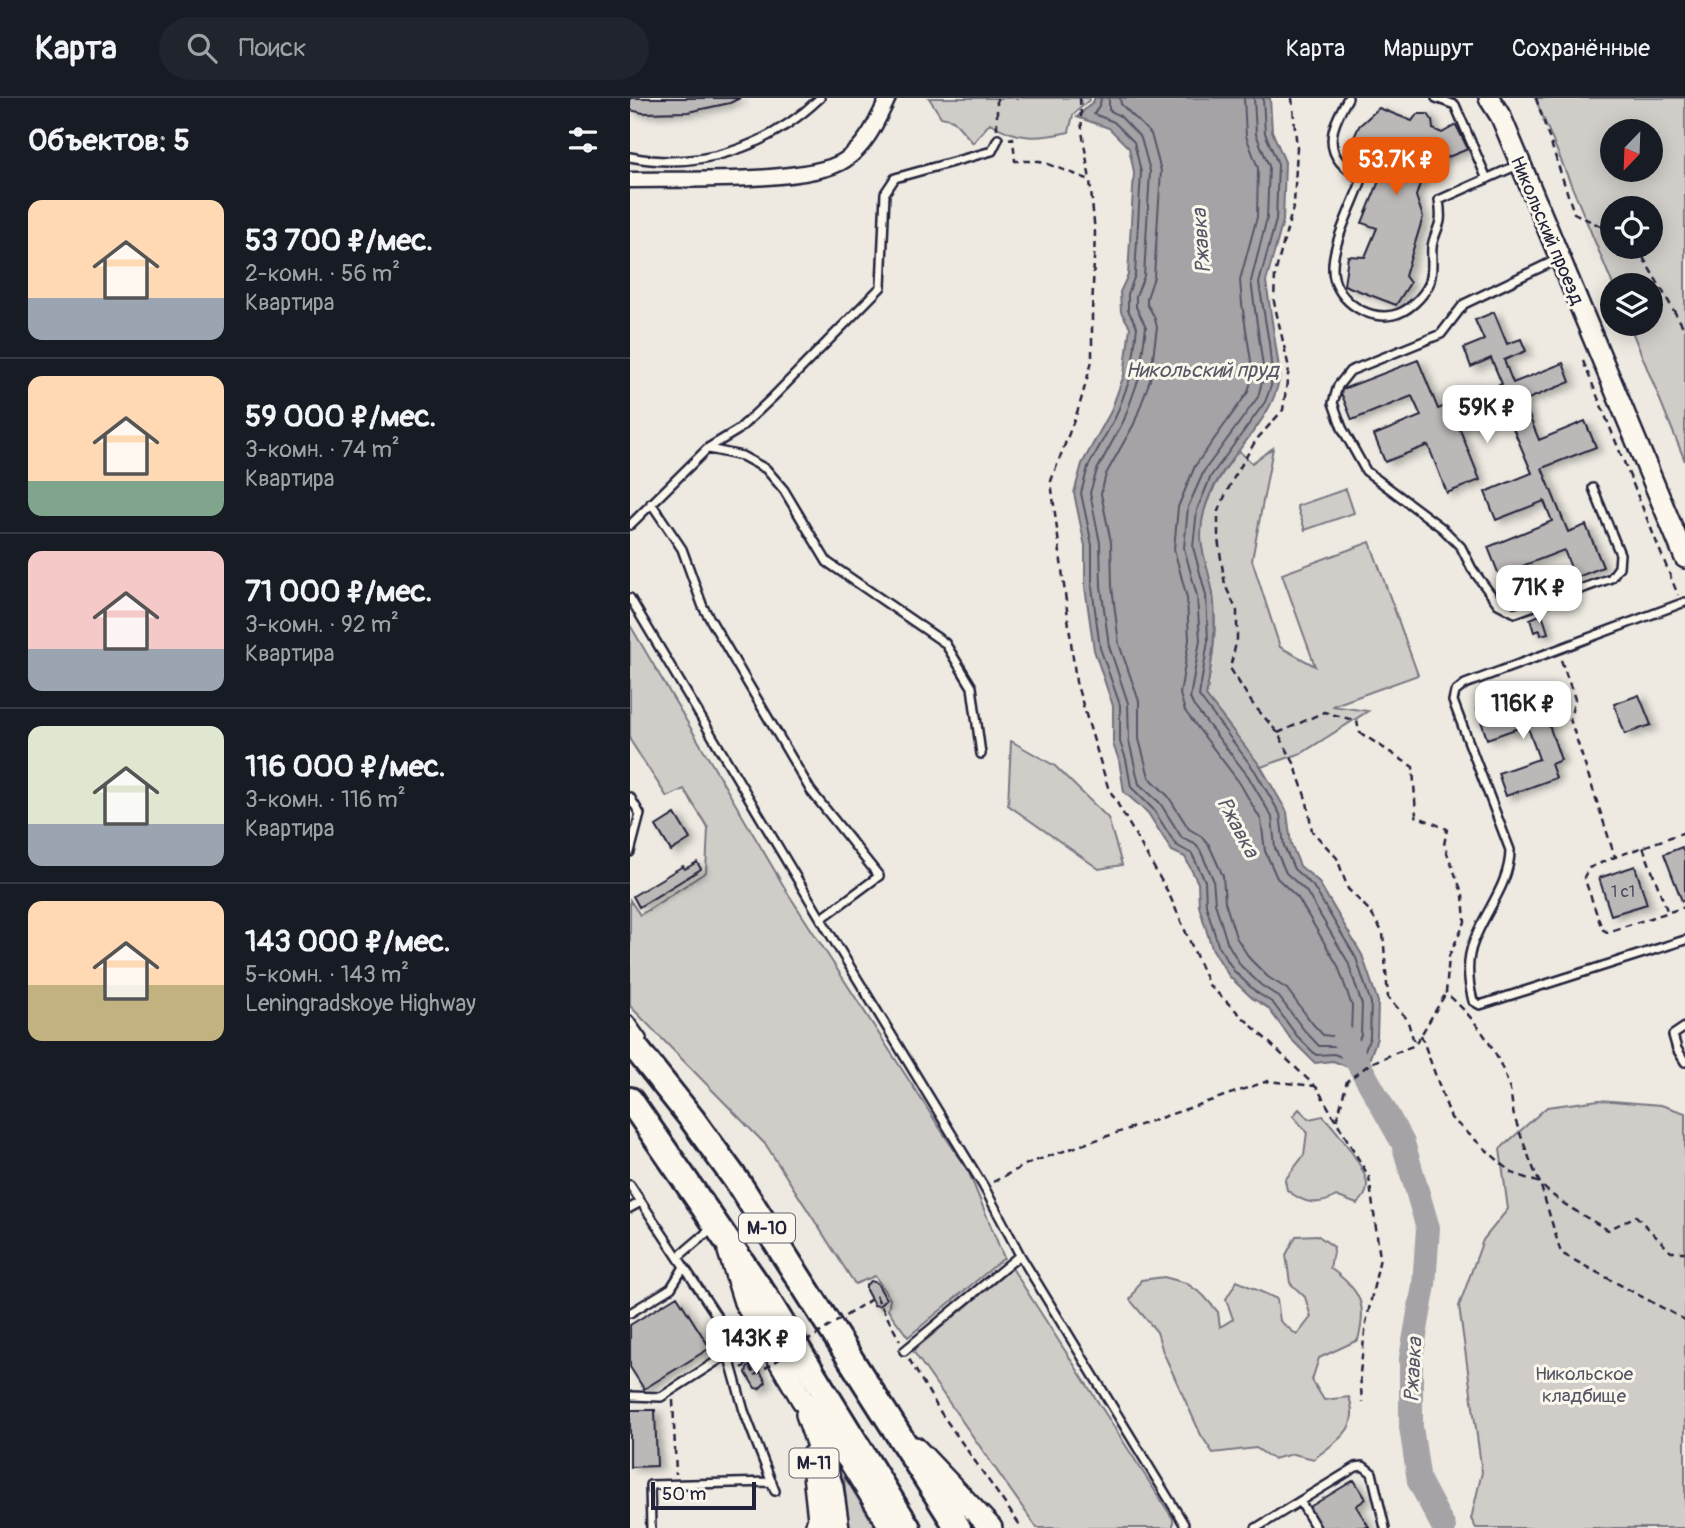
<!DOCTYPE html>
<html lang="ru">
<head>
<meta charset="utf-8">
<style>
	body { margin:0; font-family:Pangolin,sans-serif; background:#20242c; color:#f1f3f6; height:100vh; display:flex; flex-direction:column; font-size:26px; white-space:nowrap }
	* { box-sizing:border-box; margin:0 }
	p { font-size:23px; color:#9ea1a6 }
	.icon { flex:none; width:38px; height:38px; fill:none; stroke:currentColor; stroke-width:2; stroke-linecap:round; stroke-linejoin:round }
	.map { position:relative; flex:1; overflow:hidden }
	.details { display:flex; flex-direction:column; background:#171b24; width:630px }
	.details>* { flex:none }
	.needle { width:46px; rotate:203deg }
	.fabs { position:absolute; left:970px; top:21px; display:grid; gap:14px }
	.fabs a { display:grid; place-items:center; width:63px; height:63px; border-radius:50%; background:#171b24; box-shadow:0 4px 18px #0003; font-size:35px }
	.scale { position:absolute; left:21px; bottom:18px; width:105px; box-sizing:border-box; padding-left:7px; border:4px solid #22223b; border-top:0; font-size:19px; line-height:24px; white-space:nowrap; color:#22223b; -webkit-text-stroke:5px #fbf7ec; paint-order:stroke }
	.price { position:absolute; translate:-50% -60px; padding:0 16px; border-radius:14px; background:#fff; color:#222; font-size:23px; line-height:46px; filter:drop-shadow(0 2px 4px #0008) }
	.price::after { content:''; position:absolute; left:50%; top:42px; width:21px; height:16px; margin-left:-10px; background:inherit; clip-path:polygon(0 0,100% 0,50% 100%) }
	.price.current { background:#ea580c; color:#fff }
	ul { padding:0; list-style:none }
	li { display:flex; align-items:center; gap:21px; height:175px; padding:0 28px }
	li+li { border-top:2px solid #363941 }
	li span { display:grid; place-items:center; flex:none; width:196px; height:140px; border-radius:14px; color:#555 }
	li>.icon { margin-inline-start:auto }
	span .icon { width:84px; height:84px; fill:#fffc; stroke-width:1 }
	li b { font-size:30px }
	h2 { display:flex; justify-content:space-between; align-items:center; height:84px; padding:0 28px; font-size:30px }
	header { display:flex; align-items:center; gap:42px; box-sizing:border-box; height:98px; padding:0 35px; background:#171b24; border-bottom:2px solid #363941 }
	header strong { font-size:33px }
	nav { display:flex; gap:38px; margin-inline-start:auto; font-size:24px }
	.search { width:490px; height:63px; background:#20242c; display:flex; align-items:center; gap:18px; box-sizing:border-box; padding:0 24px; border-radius:38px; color:#9ea1a6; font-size:26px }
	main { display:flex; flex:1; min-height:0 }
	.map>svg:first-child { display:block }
	.green { fill:#d0cdc9; stroke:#797882; stroke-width:2; fill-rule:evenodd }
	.water { fill:#a6a3a7; stroke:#716f7c; stroke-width:2 }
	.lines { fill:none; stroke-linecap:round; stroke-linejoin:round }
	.shore { stroke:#575666; stroke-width:2 }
	.river { stroke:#a6a3a7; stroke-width:24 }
	.building { fill:#bcb8b8; stroke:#22223b; stroke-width:2; filter:url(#shadow) }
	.lane-casing { stroke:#22223b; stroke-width:12 }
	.street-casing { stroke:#22223b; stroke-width:19 }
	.secondary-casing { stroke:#22223b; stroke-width:24 }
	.primary-casing { stroke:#22223b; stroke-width:26 }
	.highway-casing { stroke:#22223b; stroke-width:30 }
	.path { stroke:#22223b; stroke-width:2.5; stroke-dasharray:7 5; stroke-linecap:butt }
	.lane { stroke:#fbf7ec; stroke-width:7 }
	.street { stroke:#fbf7ec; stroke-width:14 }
	.secondary { stroke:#fbf7ec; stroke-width:19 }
	.primary { stroke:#fbf7ec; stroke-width:21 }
	.highway { stroke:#fbf7ec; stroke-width:24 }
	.path-bridge { stroke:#22223b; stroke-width:2.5; stroke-dasharray:7 5; stroke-linecap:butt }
	.labels { text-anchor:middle; stroke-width:6; stroke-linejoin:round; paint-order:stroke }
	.number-label { font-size:16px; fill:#48485a }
	.shield { fill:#fbf7ec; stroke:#636270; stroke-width:2 }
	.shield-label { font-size:18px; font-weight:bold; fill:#22223b }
	.street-label { font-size:19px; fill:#22223b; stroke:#fbf7ec }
	.park-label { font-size:19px; fill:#565566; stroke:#fbf7ec }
	.water-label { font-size:21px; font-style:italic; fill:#575666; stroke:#fbf7ec }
</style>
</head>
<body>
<header>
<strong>Карта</strong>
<div class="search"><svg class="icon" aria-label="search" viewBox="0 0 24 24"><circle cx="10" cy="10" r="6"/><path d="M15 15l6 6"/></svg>Поиск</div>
<nav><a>Карта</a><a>Маршрут</a><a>Сохранённые</a></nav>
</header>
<main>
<section class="details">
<h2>Объектов: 5<svg class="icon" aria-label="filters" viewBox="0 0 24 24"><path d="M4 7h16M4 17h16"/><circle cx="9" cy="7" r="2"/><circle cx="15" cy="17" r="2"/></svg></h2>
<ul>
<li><span style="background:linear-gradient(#ffd9b3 70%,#9aa5b1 0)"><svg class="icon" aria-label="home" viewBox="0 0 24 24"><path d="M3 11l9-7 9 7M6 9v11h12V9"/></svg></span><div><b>53 700 ₽/мес.</b><p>2-комн. · 56 m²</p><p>Квартира</p></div></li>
<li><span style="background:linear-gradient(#ffd9b3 75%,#7fa58c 0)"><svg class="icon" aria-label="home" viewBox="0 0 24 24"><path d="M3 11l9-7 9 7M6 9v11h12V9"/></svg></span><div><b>59 000 ₽/мес.</b><p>3-комн. · 74 m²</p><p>Квартира</p></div></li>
<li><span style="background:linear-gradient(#f6c9c9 70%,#9aa5b1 0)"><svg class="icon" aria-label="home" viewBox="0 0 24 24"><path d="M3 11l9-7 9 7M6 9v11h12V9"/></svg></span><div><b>71 000 ₽/мес.</b><p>3-комн. · 92 m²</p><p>Квартира</p></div></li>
<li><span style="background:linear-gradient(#dfe7d0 70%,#9aa5b1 0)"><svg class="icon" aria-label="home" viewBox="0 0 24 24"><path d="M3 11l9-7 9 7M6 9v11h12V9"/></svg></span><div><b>116 000 ₽/мес.</b><p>3-комн. · 116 m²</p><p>Квартира</p></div></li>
<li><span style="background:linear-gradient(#ffd9b3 60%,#c2b280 0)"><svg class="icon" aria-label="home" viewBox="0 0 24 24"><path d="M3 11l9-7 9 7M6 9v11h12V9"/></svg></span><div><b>143 000 ₽/мес.</b><p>5-комн. · 143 m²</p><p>Leningradskoye Highway</p></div></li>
</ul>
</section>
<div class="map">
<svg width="1055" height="1430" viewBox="0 0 1055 1430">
	<defs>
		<filter id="shadow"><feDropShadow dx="6" dy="3.5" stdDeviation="3.5" flood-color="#0004"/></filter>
	</defs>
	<rect width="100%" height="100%" fill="#eeeae2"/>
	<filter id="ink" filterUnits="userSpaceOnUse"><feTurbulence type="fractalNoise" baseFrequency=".0143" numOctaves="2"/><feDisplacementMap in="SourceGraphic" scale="14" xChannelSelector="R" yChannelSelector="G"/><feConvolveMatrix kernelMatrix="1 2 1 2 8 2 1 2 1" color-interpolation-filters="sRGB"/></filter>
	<g filter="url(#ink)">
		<path class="green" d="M299,0h161v1l-17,16 -4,17c-31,7 -52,8 -79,-9l-17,20 -20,-23 -12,-3z
			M905,0h150v363l-56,-137h21v-39h-37zM982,33h38v39h-38zM982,110h38v39h-38z
			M643,350l-21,112 28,87 35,19 -33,-92 88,-32 48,133 -86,31 36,5 -66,42 -41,14 -55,-71c6,-35 12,-67 7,-102 -3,-15 -10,-30 -13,-46 -5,-36 19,-70 38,-98l14,13z
			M716,391l8,24 -49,17 -8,-24z
			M0,527l159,270 180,278 35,85 -96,79 -20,-27 2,-11 -15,-23 -20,8 -89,-139 -136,-139v-106l10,15 66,-43 2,-44 -24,-39 -17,8 -37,-57z
			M381,643l44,25 53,52 14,47 -23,4 -91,-64z
			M969,1002l62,5 24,8v415h-209l-5,-9 11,-47 -23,-166 24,-66 25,-31 -8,-60 47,-42z
			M669,1011l10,10 14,-3c12,12 45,54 44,70 0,8 -4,13 -10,18l-21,-8c-18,11 -33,7 -49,-6l-2,-10 19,-25 3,-23 -14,-16z
			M687,1137l17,12 -4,21c30,22 38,36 28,72l-39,18 -7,22 12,20 25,-3c12,33 -12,43 -35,62l-21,-5 -20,5 -17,-11 -43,5 -12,-18 -38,-83 -6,-20 -27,-32 11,-20 23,-3 22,6 17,12 15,17 2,15 13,-8 -7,-20 11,-18 40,18 3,22 17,14 14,-18 -6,-20 -15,-14 -4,-28 10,-19z
			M382,1170l161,251v9h-136l-124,-177z
			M214,1378l32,52h-28z"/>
		<path class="water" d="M464,0h176l2,33 13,31 -2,59 -17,61 14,92c-6,53 -63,85 -76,138 -9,35 5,51 9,83 4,36 -1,66 -7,101l55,71 26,45 4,32 9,22 18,15 44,74 16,47 -1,36 -9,25 -15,6 -20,-8 -18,2 -23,-23 -24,-32 -16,-10 -23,-22 -17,-28 -13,-42 -1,-23 -13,-26 -13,-6 -24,-38 -24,-21 -5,-32 -6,-16v-38l-19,-56 -9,-63v-41l-11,-53 8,-29 28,-51 14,-38 6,-48 -9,-15 -1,-20 8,-17 6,-103 -5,-24 -20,-20 -32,-11 17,-16z"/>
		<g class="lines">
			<path class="shore" d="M471,0l-1,6 -6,10 20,8 20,20 7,30 -6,103 -7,19v16l9,17 -6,49 -15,40 -28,51 -7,26 11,52v42l8,61 20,57v37l6,17 5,28 22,22 23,36 16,9 13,27 1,24 12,40 16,26 22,21 17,11 24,33 19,19 18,-1 20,8 8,-4 8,-21 1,-34 -15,-45 -43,-72 -19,-17 -10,-23 -4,-32 -25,-43 -56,-75 9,-55 -2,-46 -13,-48 4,-37 14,-34 54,-74 6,-16 1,-12 -3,-31 -10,-60 17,-63 2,-56 -13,-31 -2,-35
				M479,0v12l11,6 21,22 9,33 -6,105 -8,20v11l10,20 -7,51 -15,42 -27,50 -7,23 10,50 1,43 8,60 19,57 1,38 10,43 21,19 22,35 13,6 5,6 13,29 2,24 12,39 14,24 20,19 18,12 25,33 15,16h16l18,6 8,-17 1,-30 -14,-43 -42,-71 -20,-18 -11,-25 -3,-31 -24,-41 -55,-71 -3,-7 10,-58 -3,-44 -13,-48 4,-41 16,-36 54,-74 6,-23 -13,-93 16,-63 2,-52 -13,-32 -2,-36
				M490,0l1,6 30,30 10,37 -7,106 -7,21v6l7,12 3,11 -7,53 -16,44 -28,50 -5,20 10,48 1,44 7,58 20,57v38l10,38 19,19 21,33 12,7 8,9 14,31 2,26 11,35 14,22 18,18 19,12 25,34 11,12 24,3 4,-5 1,-27 -14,-40 -40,-68 -21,-20 -12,-27 -4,-31 -22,-38 -54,-71 -5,-17 9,-54 -2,-42 -13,-49 4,-42 17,-41 53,-74 5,-18 -11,-70 -2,-24 17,-63 1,-49 -12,-32 -2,-38"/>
			<path class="river" d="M714,940l59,105 25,85 -4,57 -13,73v69l8,54 25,47"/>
		</g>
		<path class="building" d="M0,0h110l-10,5 -42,9 -45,1 -13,-3z
			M749,10l33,13 5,-7h11l4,6 1,9 9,4 14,-8 12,24 -42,17 -10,30 7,21 -18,59 5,7 -14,22 -52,-20 4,-29 17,1 12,-29 -15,-5 23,-57 -37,-15 11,-25z
			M864,214l13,32 14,-5 5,12 -22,9 9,23 50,-20 7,19 -47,19 16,39 46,-19 11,26 -54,21 26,64 18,-7 17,42 -28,11 -11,-28 -65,25 -11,-28 64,-26 -8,-20 -48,19 -11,-28 47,-19 -27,-64 -46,18 21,53 -33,13 -19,-48 -43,17 -11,-27 47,-19 -9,-20 -60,24 -12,-30 78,-30 20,49 64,-25 -11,-26 -20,9 -7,-19 20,-8 -9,-20z
			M912,516l6,19 -7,2 -1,-5 -6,2 -4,-13z
			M886,597l4,10 20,-6 21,61 -10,4 5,14 -50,18 -8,-23 41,-14 -12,-34 -40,14 -10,-30z
			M1009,597l12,30 -26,9 -11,-30z
			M45,716l15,25 -19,12 -15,-25z
			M1052,749l3,9v44l-3,1 -18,-47z
			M67,764l4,7 -62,38 -6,-11 50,-30 2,3z
			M1005,768l12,38 -36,11 -12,-37z
			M241,1183l6,2 9,16 -7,7 -5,-1 -8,-15v-5z
			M47,1198l33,52 -66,41 -14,-22v-42z
			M122,1266l5,2 9,16 -7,7 -4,-1 -9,-15 1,-5z
			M0,1312h25l2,56 -27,1z
			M724,1382l12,19 -10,7 13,21 -48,1 -13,-20z"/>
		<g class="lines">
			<g class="lane-casing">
				<path id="lane" d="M718,0c-11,19 -25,44 -8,64 7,8 16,11 21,20 -9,24 -29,62 -28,87 0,28 32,52 60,46 15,-3 30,-18 36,-31 5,-12 2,-25 3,-37 1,-9 6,-17 8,-26 1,-7 0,-14 -1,-21l81,-36
					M806,0l19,7 32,74
					M0,59c71,14 138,-10 190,-59
					M928,161l-94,45 -23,30 -91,37 -12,15 -5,17 9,25 24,43 76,57 19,19 11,22 26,35 17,9 96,-35 8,-11 1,-13 -27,-66
					M79,351l33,7 24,13 18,21 43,72 118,81 27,44 9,67
					M21,405l31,46 21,58 108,184 68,85 -58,43
					M0,427l78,-77 30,-18 34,-32 109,-111 4,-94 10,-15 97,-27 6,-12
					M0,500l191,321 163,268 36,68 164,269v4
					M1055,504l-220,82 -10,8 -2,9 57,149c0,34 -25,61 -36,91 -8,19 -6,41 -1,60l7,4 205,-65
					M0,699l10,17 -10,38
					M0,923l12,17
					M1055,929l-12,8 4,14 8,13
					M0,1087l88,133 26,93 31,80
					M0,1110l11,-6
					M48,1159l34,-29
					M0,1215l41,-25 13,-21
					M274,1253l116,-96
					M0,1298l31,1 67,-43
					M670,1403l16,27
					M21,1430l-1,-43 122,-3
					M626,1430l100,-61 7,-1 9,7 13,55"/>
			</g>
			<g class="street-casing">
				<path id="street" d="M0,82c46,-1 181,4 215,-20 22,-15 32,-39 43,-62"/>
			</g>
			<g class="secondary-casing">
				<path id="secondary" d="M859,0l12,19 184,441"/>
			</g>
			<g class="primary-casing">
				<path id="primary" d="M99,1153l16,51 57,97 47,61 42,68
					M177,1316l25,73 6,41
					M285,1350l76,80
					M182,1358l7,63 -3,9"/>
			</g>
			<g class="highway-casing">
				<path id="highway" d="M0,943l62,78 47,65 219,344
					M0,1002l135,196 143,232"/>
			</g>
			<path class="path" d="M367,0v32
				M450,0l2,33 8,49
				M662,0l5,50 -3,56 -19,70 -1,28 15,66 -6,42 -27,30 -24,41 -14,30v28l7,46 12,26v28l-7,29 22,35 26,30 16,30 13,39 5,29 25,27 11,31 21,21 14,23 5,64 19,22 8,26
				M906,0l38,115 38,19
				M379,41l4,-1 2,23h25l50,19 5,53 -3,80v48l-13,46 -28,74 25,201 32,105 61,107 40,91 108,103 52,89 11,81 -14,65 -6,50 2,29
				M1007,149l48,83
				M953,263l95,234
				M931,562l14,39 -5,20 45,138
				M648,635l46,-21 33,9 2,11 54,35 3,49 31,13 -3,16 19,50 2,27 -16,34 -3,37c31,27 52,57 64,97 2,8 2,17 4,26 5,15 18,51 25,65 9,16 52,39 69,49l28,-14 35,36h14
				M1055,734l-70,25 -26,11 -5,9 18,52 5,3 78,-25
				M1013,749l25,66
				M791,937l30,83 61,55 28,10 21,70 124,67
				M707,1022l10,-39 24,-18 44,-18 31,-52
				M363,1084l36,-19 239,-82 46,5
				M246,1198l24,45
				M279,1261l32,54 81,115
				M112,1270l6,-5 7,12
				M43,1302l3,74"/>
			<use href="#lane" class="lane"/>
			<use href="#street" class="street"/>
			<use href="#secondary" class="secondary"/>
			<use href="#primary" class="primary"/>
			<use href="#highway" class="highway"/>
			<path class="path-bridge" d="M125,1277l121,-79"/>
		</g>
	</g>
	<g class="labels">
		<g class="number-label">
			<text x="993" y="799">1 с1</text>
		</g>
		<g class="shield">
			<rect x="109" y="1115.5" width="56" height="29" rx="5"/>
			<rect x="159.5" y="1350.5" width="49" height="29" rx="5"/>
		</g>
		<g class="shield-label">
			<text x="137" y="1136">М-10</text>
			<text x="184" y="1371">М-11</text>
		</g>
		<g class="street-label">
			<text transform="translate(918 132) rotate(67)" y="7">Никольский проезд</text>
		</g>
		<g class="park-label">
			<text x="954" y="1282">Никольское<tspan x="954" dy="22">кладбище</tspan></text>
		</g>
		<g class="water-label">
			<text transform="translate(571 143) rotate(-94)" y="7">Ржавка</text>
			<text x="572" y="279">Никольский пруд</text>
			<text transform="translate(608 729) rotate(62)" y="7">Ржавка</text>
			<text transform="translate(783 1272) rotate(-87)" y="7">Ржавка</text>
		</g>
	</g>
</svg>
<div class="fabs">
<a><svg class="needle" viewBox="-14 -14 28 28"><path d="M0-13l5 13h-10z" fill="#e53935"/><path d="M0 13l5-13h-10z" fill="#9ea1a6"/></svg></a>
<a><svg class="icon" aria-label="locate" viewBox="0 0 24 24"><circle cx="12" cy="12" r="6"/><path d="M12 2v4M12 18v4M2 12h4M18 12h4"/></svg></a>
<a><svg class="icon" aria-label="layers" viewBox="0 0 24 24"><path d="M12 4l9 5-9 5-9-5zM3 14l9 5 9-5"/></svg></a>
</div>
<div class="scale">50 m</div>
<b class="price current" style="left:766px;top:99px">53.7K ₽</b>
<b class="price" style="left:857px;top:347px">59K ₽</b>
<b class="price" style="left:909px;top:527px">71K ₽</b>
<b class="price" style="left:893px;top:643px">116K ₽</b>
<b class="price" style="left:126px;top:1278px">143K ₽</b>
</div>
</main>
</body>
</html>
